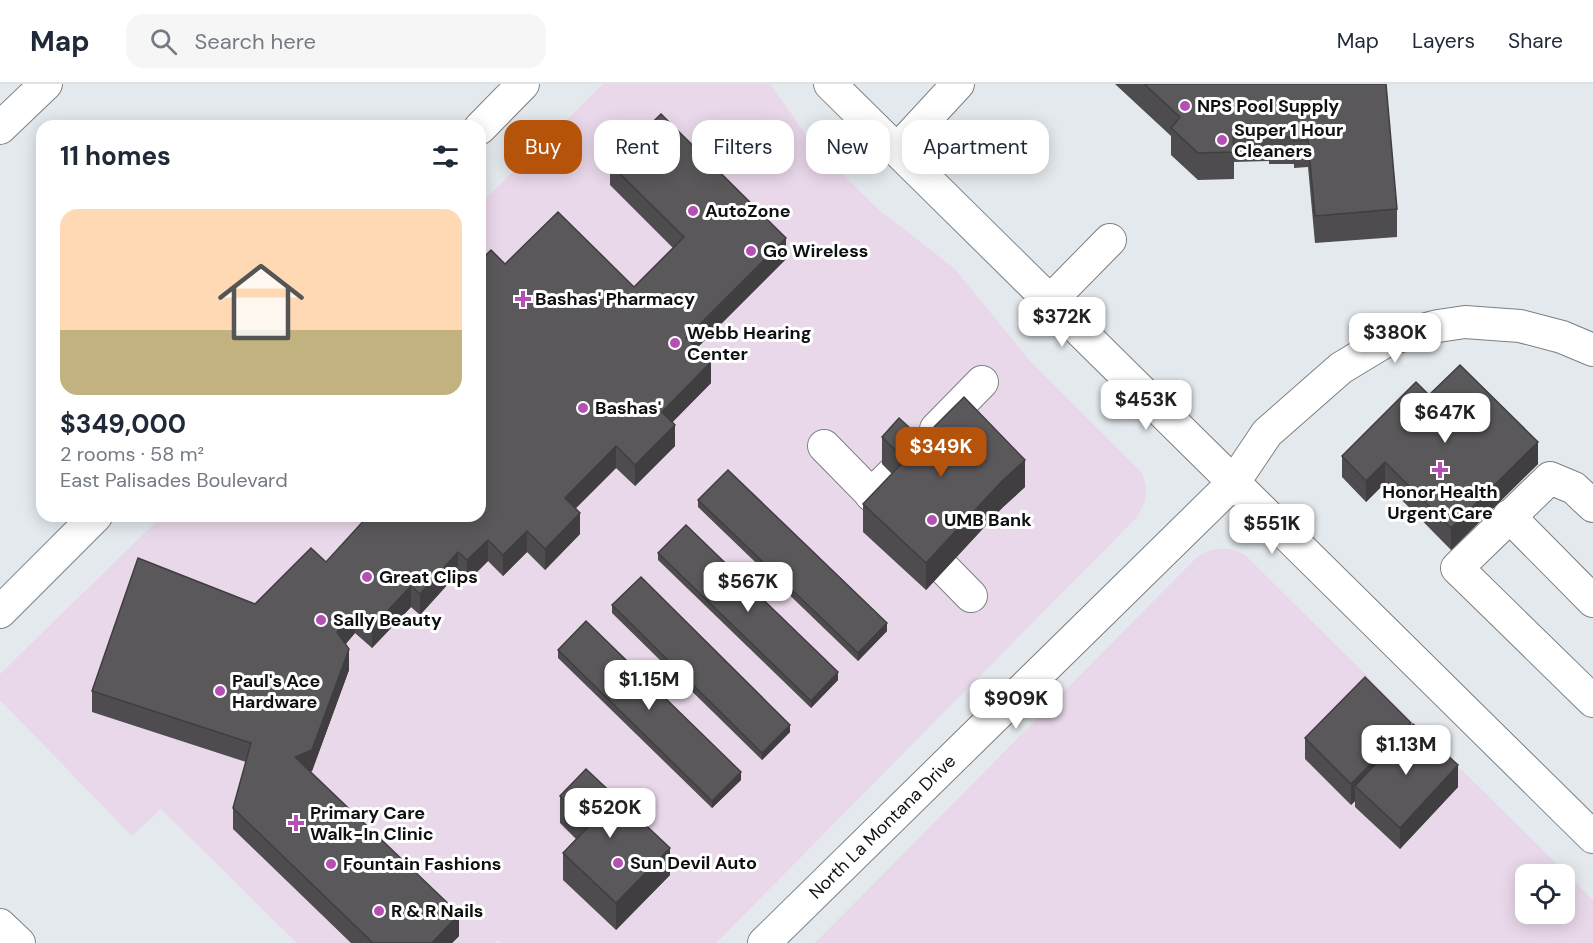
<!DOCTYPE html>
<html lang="en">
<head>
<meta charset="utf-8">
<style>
	body { margin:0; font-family:"DM Sans",sans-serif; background:#f6f6f7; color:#1f2937; height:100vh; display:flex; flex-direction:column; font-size:22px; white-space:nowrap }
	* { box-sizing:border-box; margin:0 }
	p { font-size:20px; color:#747a83 }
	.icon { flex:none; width:33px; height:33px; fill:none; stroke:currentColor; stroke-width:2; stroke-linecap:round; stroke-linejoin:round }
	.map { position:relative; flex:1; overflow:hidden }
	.panel { position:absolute; left:36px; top:36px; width:450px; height:402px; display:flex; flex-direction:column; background:#fff; border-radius:18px; box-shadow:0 3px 15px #0003 }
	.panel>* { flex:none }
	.guide { position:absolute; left:504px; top:36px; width:570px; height:54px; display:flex; gap:12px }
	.controls { position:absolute; left:1515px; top:780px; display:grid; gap:12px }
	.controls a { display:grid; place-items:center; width:60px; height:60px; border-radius:12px; background:#fff; box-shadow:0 3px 15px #0003; font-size:30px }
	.price { position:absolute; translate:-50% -51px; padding:0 14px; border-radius:12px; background:#fff; color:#222; font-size:20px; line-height:39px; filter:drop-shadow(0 2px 3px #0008) }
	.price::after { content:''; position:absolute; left:50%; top:36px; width:18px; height:14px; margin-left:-9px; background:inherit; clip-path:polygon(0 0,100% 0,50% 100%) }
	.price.on { background:#b45309; color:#fff }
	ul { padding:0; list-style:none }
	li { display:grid; align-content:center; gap:12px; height:318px; padding:0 24px }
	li+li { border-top:2px solid #e0e1e3 }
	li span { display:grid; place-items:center; height:186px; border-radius:18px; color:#555 }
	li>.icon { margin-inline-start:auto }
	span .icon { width:108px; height:108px; fill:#fffc; stroke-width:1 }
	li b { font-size:26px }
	h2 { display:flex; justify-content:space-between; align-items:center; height:72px; padding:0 24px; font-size:26px }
	.pill { padding:0 21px; border-radius:18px; background:#fff; box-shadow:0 3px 15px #0003; font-size:21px; line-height:54px }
	.pill.on { background:#b45309; color:#fff }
	header { display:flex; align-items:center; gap:36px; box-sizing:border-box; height:84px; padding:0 30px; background:#fff; border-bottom:2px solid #e0e1e3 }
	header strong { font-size:28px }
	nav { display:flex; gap:33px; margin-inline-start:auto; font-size:21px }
	.search { width:420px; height:54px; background:#f6f6f7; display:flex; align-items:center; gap:15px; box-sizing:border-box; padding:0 21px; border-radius:18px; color:#747a83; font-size:22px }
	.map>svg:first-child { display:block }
	.commercial { fill:#e9d8ea; fill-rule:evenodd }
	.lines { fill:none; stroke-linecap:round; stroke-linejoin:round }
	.minor-casing { stroke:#7c8084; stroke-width:34 }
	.minor { stroke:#fff; stroke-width:32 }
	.wall { fill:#4e4c4f }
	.shaded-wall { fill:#403e40 }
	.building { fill:#5b585c; stroke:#403e40; stroke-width:1.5 }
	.poi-dot { fill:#b44fb4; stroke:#fff; stroke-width:2 }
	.labels { text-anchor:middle; stroke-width:6; stroke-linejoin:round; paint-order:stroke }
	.poi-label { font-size:18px; font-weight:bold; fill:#0e1011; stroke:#fff; text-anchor:start }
	.street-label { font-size:18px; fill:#0e1011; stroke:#fff }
</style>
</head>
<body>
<header>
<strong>Map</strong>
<div class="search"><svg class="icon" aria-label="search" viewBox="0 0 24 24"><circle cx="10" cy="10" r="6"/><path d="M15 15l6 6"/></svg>Search here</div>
<nav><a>Map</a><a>Layers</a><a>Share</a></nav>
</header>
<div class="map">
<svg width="1593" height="859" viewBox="0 0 1593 859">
	<rect width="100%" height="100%" fill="#e4e9ed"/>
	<path class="commercial" d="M603,0h167l47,66 62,60 75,58 77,94 111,111 4,13 -1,15 -8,16 -421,426h-215l-3,-3 -3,3h-198l-136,-134 -29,27 -132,-136v-26l162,-158h318v-312z
		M1217,465h13l14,5 349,346v43h-778l381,-385 11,-7zM1526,790h38v40h-38z"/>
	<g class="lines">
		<g class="minor-casing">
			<g id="minor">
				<path d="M830,0l763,753"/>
				<path d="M0,44l46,-44"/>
				<path d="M480,44l43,-44"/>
				<path d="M897,66l61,-66"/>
				<path d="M1050,217l60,-61"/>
				<path d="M936,345l46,-47"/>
				<path d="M824,362l147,150"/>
				<path d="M871,411l21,-21"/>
				<path d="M1593,422l-19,-18 -24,-10 -93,90 136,133"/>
				<path d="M1509,432l84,85"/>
				<path d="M0,528l96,-96"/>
				<path d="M0,841l19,18"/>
				<path id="s1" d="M764,859l470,-461 33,-49 74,-65 48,-29 49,-13 27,-4 55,4 42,11 31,13"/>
			</g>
		</g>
		<use href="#minor" class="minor"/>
	</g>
	<path class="wall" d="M1115,0h271l11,125v28l-82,6 -7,-76 -14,1v-4h-25v-3l-35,1v17l-36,1 -27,-25v-19z
		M610,80l176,95 -89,89 14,35 -39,39 3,24 -40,40 -19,-18 -41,41 5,25 -35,36 -18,-18 -24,24 -15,-15 -21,21 -9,-9 -38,42 -9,-8 -39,41 -17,-15 -9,11 3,26 -37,101 -2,1 149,164 -7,7h-101l-118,-114v-21l13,-46 -154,-50v-21l163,-87 71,-42 154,-46 25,-252 129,23 39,-39 -63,-63z
		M1429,311l109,69 -87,86 -66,-67 -19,19 -24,-25v-21z
		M882,353l40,2 103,48 -23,21 -76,82 -63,-58v-28l29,-30 -10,-10z
		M698,416l189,131 -29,30 -160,-154z
		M658,469l180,127 -27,28 -153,-148z
		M612,521l178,127 -28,28 -150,-147z
		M558,566l183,130 -29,28 -154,-150z
		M1411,642l47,61 -58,62 -45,-42v-6l-4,4 -46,-46v-21z
		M560,712l110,79 -54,55 -53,-50v-27l13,-14 -16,-16z"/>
	<path class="shaded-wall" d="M786,154v21l-100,100v-21z
		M711,278v21l-49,50v-21z
		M675,341v21l-40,40v-21z
		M1538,358v22l-87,86v-22z
		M616,362v22l-51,51v-21z
		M1025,376v27l-23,21 -76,82v-27l76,-82z
		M1385,378v21l-19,19v-21z
		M580,429v21l-35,36v-21z
		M527,447v21l-24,24v-21z
		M488,456v21l-21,21v-22z
		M458,468v21l-38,42v-21z
		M411,502v21l-39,41v-21z
		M355,528v21l-18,20v-21z
		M887,539v8l-29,30v-8z
		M349,565v21l-37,101 -17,7v-21z
		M838,588v8l-27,28v-7z
		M1411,639v21l-56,42v15l-4,4v-21z
		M790,641v7l-28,28v-7z
		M1458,681v22l-58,62v-21z
		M741,688v8l-29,28v-7z
		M670,764v27l-54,55v-27z
		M459,830v22l-7,7h-20z"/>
	<path class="building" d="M1144,0h242l11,125 -82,7 -7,-76 -14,1v-4h-25v-3l-36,1 1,17 -36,1 -27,-25 9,-11z
		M661,30l125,124 -100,100 25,24 -49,50 13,13 -40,40 -19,-19 -51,52 15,15 -35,36 -18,-18 -24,24 -15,-15 -21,20 -9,-8 -38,42 -9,-8 -39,41 -17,-15 -18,20 12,17 -37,101 -17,7 164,157 -27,29h-59l-140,-135 18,-65 -159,-52 46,-133 117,46 56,-56 15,14 42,-46h112v-255l11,-11 14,14 53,-52 76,75 50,-50 -74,-73z
		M1460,281l78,77 -87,86 -66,-66 -19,19 -24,-25 74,-74 13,13z
		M964,313l61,63 -23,21 -76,82 -63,-59 42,-44 -23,-23 17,-19 23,21z
		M728,386l159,153 -29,30 -160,-153z
		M686,441l152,147 -27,29 -153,-148z
		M641,493l149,148 -28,28 -150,-148z
		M586,537l155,151 -29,29 -154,-151z
		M1365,593l46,46 -60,61 -46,-46z
		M1413,640l45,41 -58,63 -45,-42z
		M586,685l84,79 -54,55 -53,-50 27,-28 -30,-29z"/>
	<g class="poi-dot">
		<circle cx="1185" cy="22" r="6"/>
		<circle cx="1222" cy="56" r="6"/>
		<circle cx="693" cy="127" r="6"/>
		<circle cx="751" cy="167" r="6"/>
		<path d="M520 206h6v6h6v6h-6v6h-6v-6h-6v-6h6z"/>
		<circle cx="675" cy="259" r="6"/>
		<circle cx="583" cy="324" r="6"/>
		<path d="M1437 377h6v6h6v6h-6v6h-6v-6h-6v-6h6z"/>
		<circle cx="932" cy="436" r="6"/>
		<circle cx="367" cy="493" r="6"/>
		<circle cx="321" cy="536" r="6"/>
		<circle cx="220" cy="607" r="6"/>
		<path d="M293 730h6v6h6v6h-6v6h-6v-6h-6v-6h6z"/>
		<circle cx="618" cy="779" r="6"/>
		<circle cx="331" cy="780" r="6"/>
		<circle cx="379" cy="827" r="6"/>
	</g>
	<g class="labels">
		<g class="poi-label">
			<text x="1197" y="28">NPS Pool Supply</text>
			<text x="1234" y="52">Super 1 Hour<tspan x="1234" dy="21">Cleaners</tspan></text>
			<text x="705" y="133">AutoZone</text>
			<text x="763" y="173">Go Wireless</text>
			<text x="535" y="221">Bashas' Pharmacy</text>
			<text x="687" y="255">Webb Hearing<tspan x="687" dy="21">Center</tspan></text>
			<text x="595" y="330">Bashas'</text>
			<text x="1440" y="414" text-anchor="middle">Honor Health<tspan x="1440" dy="21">Urgent Care</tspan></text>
			<text x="944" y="442">UMB Bank</text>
			<text x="379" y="499">Great Clips</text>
			<text x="333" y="542">Sally Beauty</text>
			<text x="232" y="603">Paul's Ace<tspan x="232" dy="21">Hardware</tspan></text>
			<text x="310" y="735">Primary Care<tspan x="310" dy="21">Walk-In Clinic</tspan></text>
			<text x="630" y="785">Sun Devil Auto</text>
			<text x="343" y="786">Fountain Fashions</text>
			<text x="391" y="833">R &amp; R Nails</text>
		</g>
		<g class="street-label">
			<text dy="6" stroke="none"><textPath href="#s1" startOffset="166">North La Montana Drive</textPath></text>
		</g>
	</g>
</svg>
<div class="controls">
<a><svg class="icon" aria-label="locate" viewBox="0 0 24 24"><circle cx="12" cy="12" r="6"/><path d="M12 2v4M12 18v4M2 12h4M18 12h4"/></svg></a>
</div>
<b class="price" style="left:1062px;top:264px">$372K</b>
<b class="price" style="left:1395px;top:280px">$380K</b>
<b class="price" style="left:1146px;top:347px">$453K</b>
<b class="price" style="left:1445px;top:360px">$647K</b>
<b class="price on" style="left:941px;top:394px">$349K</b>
<b class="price" style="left:1272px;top:471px">$551K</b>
<b class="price" style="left:748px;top:529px">$567K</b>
<b class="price" style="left:649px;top:627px">$1.15M</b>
<b class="price" style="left:1016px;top:646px">$909K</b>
<b class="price" style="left:1406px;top:692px">$1.13M</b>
<b class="price" style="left:610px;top:755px">$520K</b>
<div class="guide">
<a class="pill on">Buy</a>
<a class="pill">Rent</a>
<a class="pill">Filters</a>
<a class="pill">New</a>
<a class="pill">Apartment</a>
</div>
<section class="panel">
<h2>11 homes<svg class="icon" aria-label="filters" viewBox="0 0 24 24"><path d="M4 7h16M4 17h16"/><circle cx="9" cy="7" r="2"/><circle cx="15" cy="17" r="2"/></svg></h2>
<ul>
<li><span style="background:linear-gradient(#ffd9b3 65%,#c2b280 0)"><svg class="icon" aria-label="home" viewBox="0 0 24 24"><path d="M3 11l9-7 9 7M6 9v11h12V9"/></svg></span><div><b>$349,000</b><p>2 rooms · 58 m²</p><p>East Palisades Boulevard</p></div></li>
</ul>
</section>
</div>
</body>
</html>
